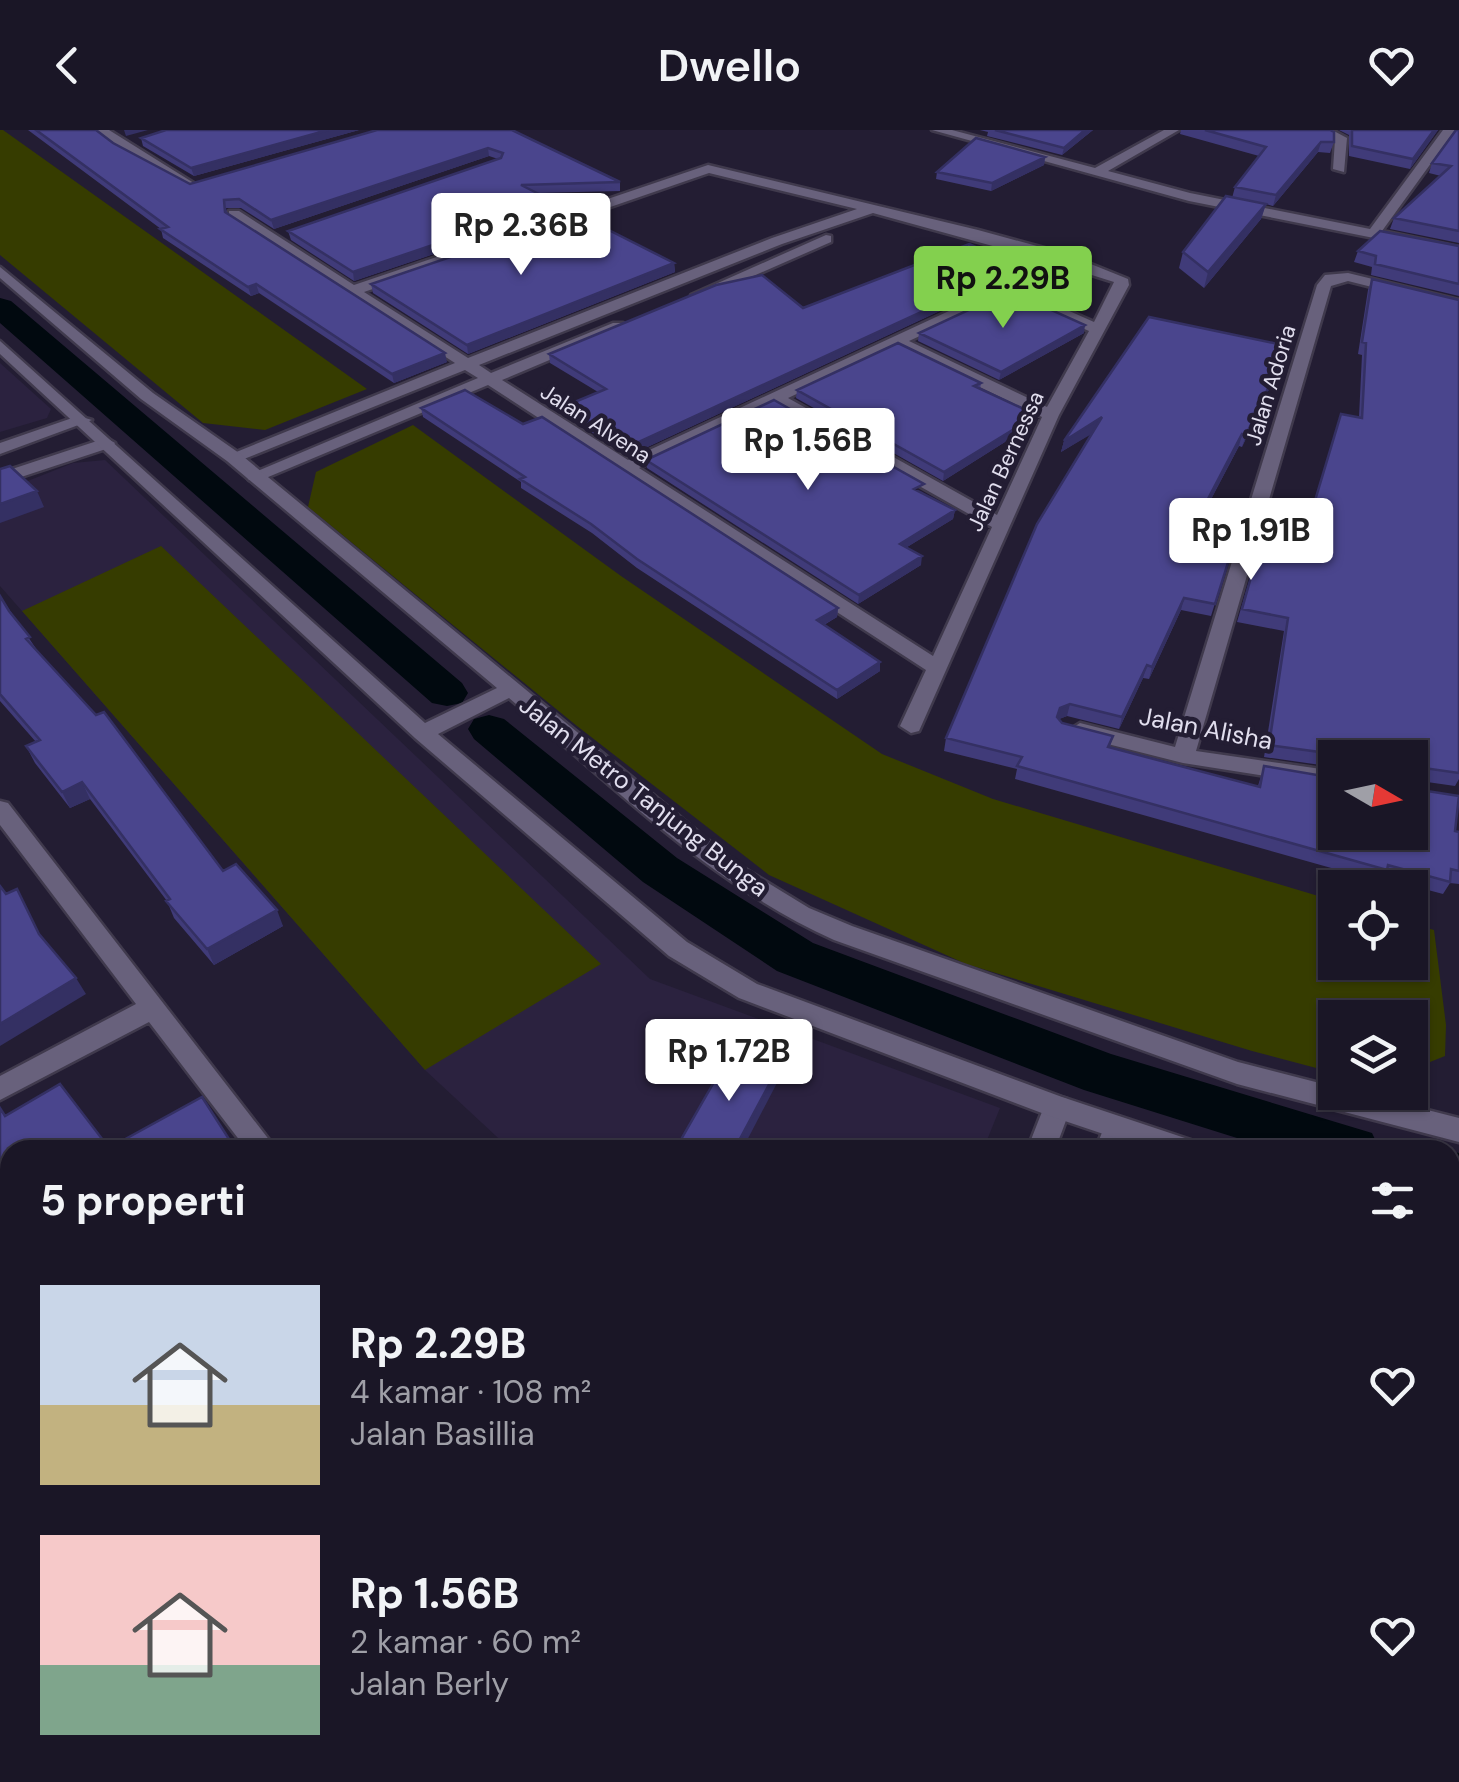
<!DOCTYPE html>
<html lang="id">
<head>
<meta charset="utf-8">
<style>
	body { margin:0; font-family:"DM Sans",sans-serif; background:#272332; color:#f1f3f6; height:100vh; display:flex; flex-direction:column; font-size:38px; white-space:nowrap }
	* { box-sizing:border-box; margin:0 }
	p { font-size:32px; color:#9f9fa7 }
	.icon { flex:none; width:55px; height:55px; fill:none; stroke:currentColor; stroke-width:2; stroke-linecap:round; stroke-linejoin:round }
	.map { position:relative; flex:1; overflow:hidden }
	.panel { position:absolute; left:0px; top:1010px; width:1460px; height:642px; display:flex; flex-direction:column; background:#1a1626; border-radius:30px 30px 0 0; box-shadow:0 2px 8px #0004,0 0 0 2px #383543 }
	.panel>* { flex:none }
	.needle { width:65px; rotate:99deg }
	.fabs { position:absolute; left:1318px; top:610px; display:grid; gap:20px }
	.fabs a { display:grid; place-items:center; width:110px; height:110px; border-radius:0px; background:#1a1626; box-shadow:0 2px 8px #0004,0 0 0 2px #383543; font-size:50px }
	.price { position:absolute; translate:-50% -85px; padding:0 22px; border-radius:10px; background:#fff; color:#222; font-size:32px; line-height:65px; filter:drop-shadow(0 2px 5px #0008) }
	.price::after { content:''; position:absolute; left:50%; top:60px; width:30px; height:22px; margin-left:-15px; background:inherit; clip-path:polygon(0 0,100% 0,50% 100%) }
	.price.current { background:#83d04e; color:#111 }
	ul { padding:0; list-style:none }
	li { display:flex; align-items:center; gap:30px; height:250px; padding:0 40px }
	li span { display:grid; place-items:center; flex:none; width:280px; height:200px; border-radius:0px; color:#555 }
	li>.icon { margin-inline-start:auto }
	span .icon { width:120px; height:120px; fill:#fffc; stroke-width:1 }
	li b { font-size:42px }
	h2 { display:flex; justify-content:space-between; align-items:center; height:120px; padding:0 40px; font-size:42px }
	header { display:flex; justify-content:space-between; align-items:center; height:130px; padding:0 40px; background:#1a1626; font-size:45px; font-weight:600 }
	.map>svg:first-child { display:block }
	.built { fill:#2b223f }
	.green { fill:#363c00 }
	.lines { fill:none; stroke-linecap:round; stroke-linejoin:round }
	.canal { fill:#01090f; fill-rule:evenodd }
	.minor-casing { stroke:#403a4d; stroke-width:5 }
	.secondary-casing { stroke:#403a4d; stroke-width:5 }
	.minor { fill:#68617c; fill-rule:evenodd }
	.secondary { fill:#68617c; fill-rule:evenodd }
	.wall { fill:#403b79 }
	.shaded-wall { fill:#343063 }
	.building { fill:#4a458d; stroke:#343063; stroke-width:2.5 }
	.labels { text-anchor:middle; stroke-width:9; stroke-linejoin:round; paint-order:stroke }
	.far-street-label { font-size:22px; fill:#e1deee; stroke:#231d33 }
	.street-label { font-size:25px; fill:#e1deee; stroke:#231d33 }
</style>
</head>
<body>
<header><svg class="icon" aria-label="back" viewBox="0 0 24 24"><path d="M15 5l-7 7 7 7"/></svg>Dwello<svg class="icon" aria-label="heart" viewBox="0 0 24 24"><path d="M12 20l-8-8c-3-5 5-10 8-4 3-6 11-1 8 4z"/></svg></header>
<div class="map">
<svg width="1459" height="1652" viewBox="0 0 1459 1652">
	<rect width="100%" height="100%" fill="#231d33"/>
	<path class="built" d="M0,233l51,46 -4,9 -47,14z
		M105,330l545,519 350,129 -17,42h-472l-86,-80 -425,-484v-94l73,-29z"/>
	<path class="green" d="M0,0h3l364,259 -102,41 -62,-7 -203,-168z
		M413,295l208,151 261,178 111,45 342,102v61h75v-39l24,7 12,95 -1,31 -35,14v-52h-75v55l-83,-22 -286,-87 -197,-89 -192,-149 -269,-219 8,-35z
		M161,416l440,418 -176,106 -403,-459z
		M1450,1134l9,2v220l-9,-1z"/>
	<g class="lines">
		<path class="canal" d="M0,168l11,3 451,382 6,10 -6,10 -15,3 -15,-3 -432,-380z
			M489,585l15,4 173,139 136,85 298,111 261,79 8,17h-105l-191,-60 -307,-119 -134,-89 -169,-143 -6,-10 6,-10z
			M1450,1021l9,2v50l-9,-2z"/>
		<g class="minor-casing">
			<path id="minor" d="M94,0h15l88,55 -12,3z
				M932,0h20l143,38 69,-38h15l-71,41 82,22 180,36 73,-99h12l-73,101 77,16v8l-270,-54z
				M1315,0h17l15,8 -3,34 -11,-3 2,-29z
				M708,35l270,65 88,24 62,25 1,6 -70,130 -140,316 -8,2 -11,-7 26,-56 -438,-285 -227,95h-12l-3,-4 232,-98 -13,-8 -226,91 -15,-4 231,-94 -226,-146v-6h10l115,74zM709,43l148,36 -85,29 -304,120 -104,-66zM873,83l174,48 -14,11 -405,188 -126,-80 121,-51v-6h-10l-122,50 -12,-8 303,-121zM1060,135l54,17 -20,40 -74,-33zM1008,165l81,36 -42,76 -138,-66zM897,217l145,70 -45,98 -209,-117zM774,274l218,123 -59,129 -294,-188z
				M826,105l5,1v6l-128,56 -12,-3z
				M1348,143l111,27v9l-111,-28 -17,5 -135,465 139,20v16l-152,-24 -111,-28 -3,-5 11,-7 95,24 142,-462 8,-10z
				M78,286l14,4 -92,34v-11z
				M106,308l9,5 -3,4 -112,37v-11z
				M0,671l8,2 269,347h-30l-98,-128 -149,78v-24l136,-72 -136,-179z
				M1057,966l10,3 4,8 -16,43h-28l20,-51z
				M1117,986l10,4 4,8 -8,22h-28l12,-30z
				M10,1230v32l-10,4v-32z
				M10,1601v41l-10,5v-41z
				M659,1642h44l-4,10h-44z
				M1013,1642h38v10h-38z
				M1364,1642h65l4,10h-65z"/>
		</g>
		<g class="secondary-casing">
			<path id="secondary" d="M0,137l153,126 86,60 498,411 72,44 43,18 386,136 97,25v5h22l102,26v24l-222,-58 -403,-144c-124,-56 -222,-155 -325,-242l-71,36 249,208 70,42 305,113 135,45 4,8h-50l-104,-35 -308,-117 -70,-42 -254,-218 -415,-384v-13l425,382 72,-35 -270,-227 -86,-62 -141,-121z
				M1450,1089l9,3v26l-9,-3z"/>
		</g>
		<use href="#minor" class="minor"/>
		<use href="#secondary" class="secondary"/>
	</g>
	<path class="wall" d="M28,0h68l17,13 77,41 322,-54 108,52v9l-83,2 20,10 1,9 -204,69 -63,-41 -3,-9 210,-72 -9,-3 -215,73 -33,-21h-15l1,5 220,149 -53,21 -135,-90 -8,3 -88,-58 -2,-9z
		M359,0l-165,46 -51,-30 -2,-8z
		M980,0h113l-31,25 -75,-19 1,-4z
		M1181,0h149l4,12 -4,11 -12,-1 -45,54 -7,-2 -5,15 -57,69 -25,-20 4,-16 49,-54 3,-11 24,-31 -79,-22z
		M1339,0h99l-28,39 -61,-13v-21z
		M1459,0v113l-69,-14 4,-11 47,-42 -12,-3 3,-10z
		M1045,27l-1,8 -53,26 -55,-12 1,-7z
		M1459,116v50l-88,-21 1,-8 -18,-5 4,-11z
		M674,133l1,9 -207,82 -95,-61 -2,-9z
		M1019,137l-2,8 -389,181 -63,-41v-9l33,-14 -48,-29 -1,-9z
		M1372,149l87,21v479l-4,7 -42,-6 1,9 41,42 4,1v52l-9,-1 -7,11 -60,-16 -2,4 -366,-103 2,-10 -73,-18 2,-13 146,-305 -31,19 3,-11 220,-84 -42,90 -3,-1 -38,72 39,6 -29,92 -30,-6 -32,69 -6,-1 -24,51 -52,-13 -8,3 3,4 51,13 -3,11 148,39 6,-20 71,66 75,-74h-75v9l-71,-10 20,-126 -47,-9 24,-82 43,-6 37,-120 18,3 3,-62 -4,-1 10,-64z
		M919,203h165l-85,47 -81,-39z
		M981,253l-1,6 55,34 -92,58 -147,-83 1,-8z
		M421,278l417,200 -1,9 -13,8 56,37v9l-43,28 -200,-131 -45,-35 -71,-45v-6l-98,-65z
		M646,330l277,32 -1,1 33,17 -2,9 -46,28 14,18 -63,39 -211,-136z
		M0,466l37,54 186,221 60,55 -69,39 -40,-47 -7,-17 -77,-102 -20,9 -35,-45 -9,-17 10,-4 -36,-41z"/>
	<path class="shaded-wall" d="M124,0h24l-22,6z
		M328,0h31l-165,46 -3,-8z
		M1085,0h8l-31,25 2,-7z
		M1434,0h4l-28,39 3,-10z
		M1321,12l-3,10 -45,54 3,-11z
		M488,18l1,8 -215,73 -3,-9z
		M1045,27l-1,8 -53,26 1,-8z
		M557,73l1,9 -204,69 -1,-9z
		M1266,74l-5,15 -57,69 4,-16z
		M674,133l1,9 -207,82 -1,-9z
		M1019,137l-2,8 -389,181v-9z
		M256,154l3,9 -8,3 -3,-9z
		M1085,195l-1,8 -85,47 2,-8z
		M1288,216l-4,11 -42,90 4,-12z
		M445,223l2,9 -53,21 -2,-9z
		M1037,285l-2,8 -92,58 1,-9z
		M1102,287l-2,12 -39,23 3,-11z
		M1242,304l-3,12 -44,84 3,-12z
		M37,361l7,16 -44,16v-19z
		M955,380l-2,9 -54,33 1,-8z
		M922,426l-1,9 -63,39 1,-9z
		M1184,468l-3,12 -32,69 3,-12z
		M838,478l-1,9 -21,12 1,-9z
		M880,532v9l-43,28v-9z
		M1147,535l-4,13 -24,51 3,-12z
		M1070,574l-3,12 -10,4 -3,9 6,-21z
		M82,652l8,17 -20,9 -8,-16z
		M277,780l6,16 -69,39 -7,-16z
		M76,848l10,16 -86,52v-22z
		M779,936l-1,15 -36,69h-8z
		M10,1381v20l-10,7v-20z
		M10,1523v21l-10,7v-21z
		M202,1642h19l-12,10h-19z
		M387,1642h12l-11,10h-12z"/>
	<path class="building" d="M36,0h60l17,13 77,41 187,-54h135l108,52 -99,3 36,18 -204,69 -65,-41 213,-73 2,-5 -15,-5 -217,72 -32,-21 -15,1 1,12 220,141 -53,21 -136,-90 -8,3 -88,-58 8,-2z
		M166,0h162l-137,38 -50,-30z
		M995,0h90l-21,18z
		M1205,0h125l4,2v10h-13l-45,53 -41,-8 31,-40z
		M1352,0h82l-21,29 -61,-13z
		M1456,0h3v101l-65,-13 57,-52 -19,-3z
		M976,8l69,19 -53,26 -55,-11z
		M1226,66l40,8 -58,68 -25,-20z
		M577,84l97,49 -207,82 -96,-61z
		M1380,101l79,15v38l-84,-20 1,-8 -18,-5z
		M969,114l50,23 -391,180 -63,-41 41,-17 -57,-35 167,-69 46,-10 41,33z
		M1372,149l87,21v473l-42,-6 -4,4 1,18 45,7 -4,35 4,1v39l-8,-2 -1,13 -62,-17 -1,5 -370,-104 5,-9 -76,-19 91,-214 65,-107 -38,24 85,-124 139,29 -42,89 -4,-1 -44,84 42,6 -25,80 -31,-6 -32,69 -5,-2 -25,52 -52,-13 -10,4 -3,9 5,6 51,13 -5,11 152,40 4,-21 71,12v54h75v-74h-68l-1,-3 -72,-10 19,-127 -46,-9 23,-81 40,6 36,-120 21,4 4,-75 -4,-1z
		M1009,161l76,34 -84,47 -82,-39z
		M898,213l83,40 -7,3 63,29 -93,57 -147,-82z
		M465,260l58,34 19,-7 296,191 -21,12 63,42 -43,28 -200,-131 -46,-35 -71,-45 5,-2 -104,-69z
		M774,270l150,84 -10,5 41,21 -55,34 22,12 -63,39 -213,-135z
		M10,336l27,25 -37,13v-35z
		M0,466l9,15 21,26 -4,2 70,76 8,-3 119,159 13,-7 41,46 -70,39 -41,-48 4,-2 -88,-117 -20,10 -36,-46 14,-6 -40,-46z
		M0,756l6,8 11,-5 22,45 37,44 -76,46z
		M733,919l46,17 -45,84h-59z
		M60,954l49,64 93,-51 34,53h-226v244l-9,-16 -1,-26v-244l5,8z
		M10,1282v99l-10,7v-99z
		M2,1410l8,15v98l-10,7v-118z
		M41,1642h161l-12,10h-161z
		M225,1642h74l-11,10h-58z
		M304,1642h83l-11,10h-83z"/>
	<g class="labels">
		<g class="far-street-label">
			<text transform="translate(1270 255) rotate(-73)" y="8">Jalan Adoria</text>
			<text transform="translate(596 293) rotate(33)" y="8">Jalan Alvena</text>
			<text transform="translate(1005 331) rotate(-65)" y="8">Jalan Bernessa</text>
		</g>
		<g class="street-label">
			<text transform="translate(1206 598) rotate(11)" y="9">Jalan Alisha</text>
			<text transform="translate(644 666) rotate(38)" y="9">Jalan Metro Tanjung Bunga</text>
		</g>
	</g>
</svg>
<div class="fabs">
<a><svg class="needle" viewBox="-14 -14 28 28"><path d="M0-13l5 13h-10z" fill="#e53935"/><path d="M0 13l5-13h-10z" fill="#9f9fa7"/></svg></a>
<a><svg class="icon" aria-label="locate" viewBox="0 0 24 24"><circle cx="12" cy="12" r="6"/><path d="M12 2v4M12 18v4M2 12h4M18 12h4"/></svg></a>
<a><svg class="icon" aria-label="layers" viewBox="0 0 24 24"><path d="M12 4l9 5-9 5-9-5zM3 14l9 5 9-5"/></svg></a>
</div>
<b class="price" style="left:521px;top:148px">Rp 2.36B</b>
<b class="price current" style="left:1003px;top:201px">Rp 2.29B</b>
<b class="price" style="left:808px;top:363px">Rp 1.56B</b>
<b class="price" style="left:1251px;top:453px">Rp 1.91B</b>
<b class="price" style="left:729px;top:974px">Rp 1.72B</b>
<section class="panel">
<h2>5 properti<svg class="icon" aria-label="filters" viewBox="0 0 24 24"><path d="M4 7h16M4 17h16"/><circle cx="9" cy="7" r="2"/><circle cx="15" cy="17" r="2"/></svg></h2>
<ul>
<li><span style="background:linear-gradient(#c9d6e8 60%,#c2b280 0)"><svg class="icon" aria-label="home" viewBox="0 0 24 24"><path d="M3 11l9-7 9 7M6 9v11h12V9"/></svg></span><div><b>Rp 2.29B</b><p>4 kamar · 108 m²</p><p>Jalan Basillia</p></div><svg class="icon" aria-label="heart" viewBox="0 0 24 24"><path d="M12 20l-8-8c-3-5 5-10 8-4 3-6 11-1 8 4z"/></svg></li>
<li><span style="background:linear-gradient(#f6c9c9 65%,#7fa58c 0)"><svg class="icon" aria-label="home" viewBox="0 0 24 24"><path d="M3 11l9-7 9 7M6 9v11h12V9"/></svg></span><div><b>Rp 1.56B</b><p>2 kamar · 60 m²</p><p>Jalan Berly</p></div><svg class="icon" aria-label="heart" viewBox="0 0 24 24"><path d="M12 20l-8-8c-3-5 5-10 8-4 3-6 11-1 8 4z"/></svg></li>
</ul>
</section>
</div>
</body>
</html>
